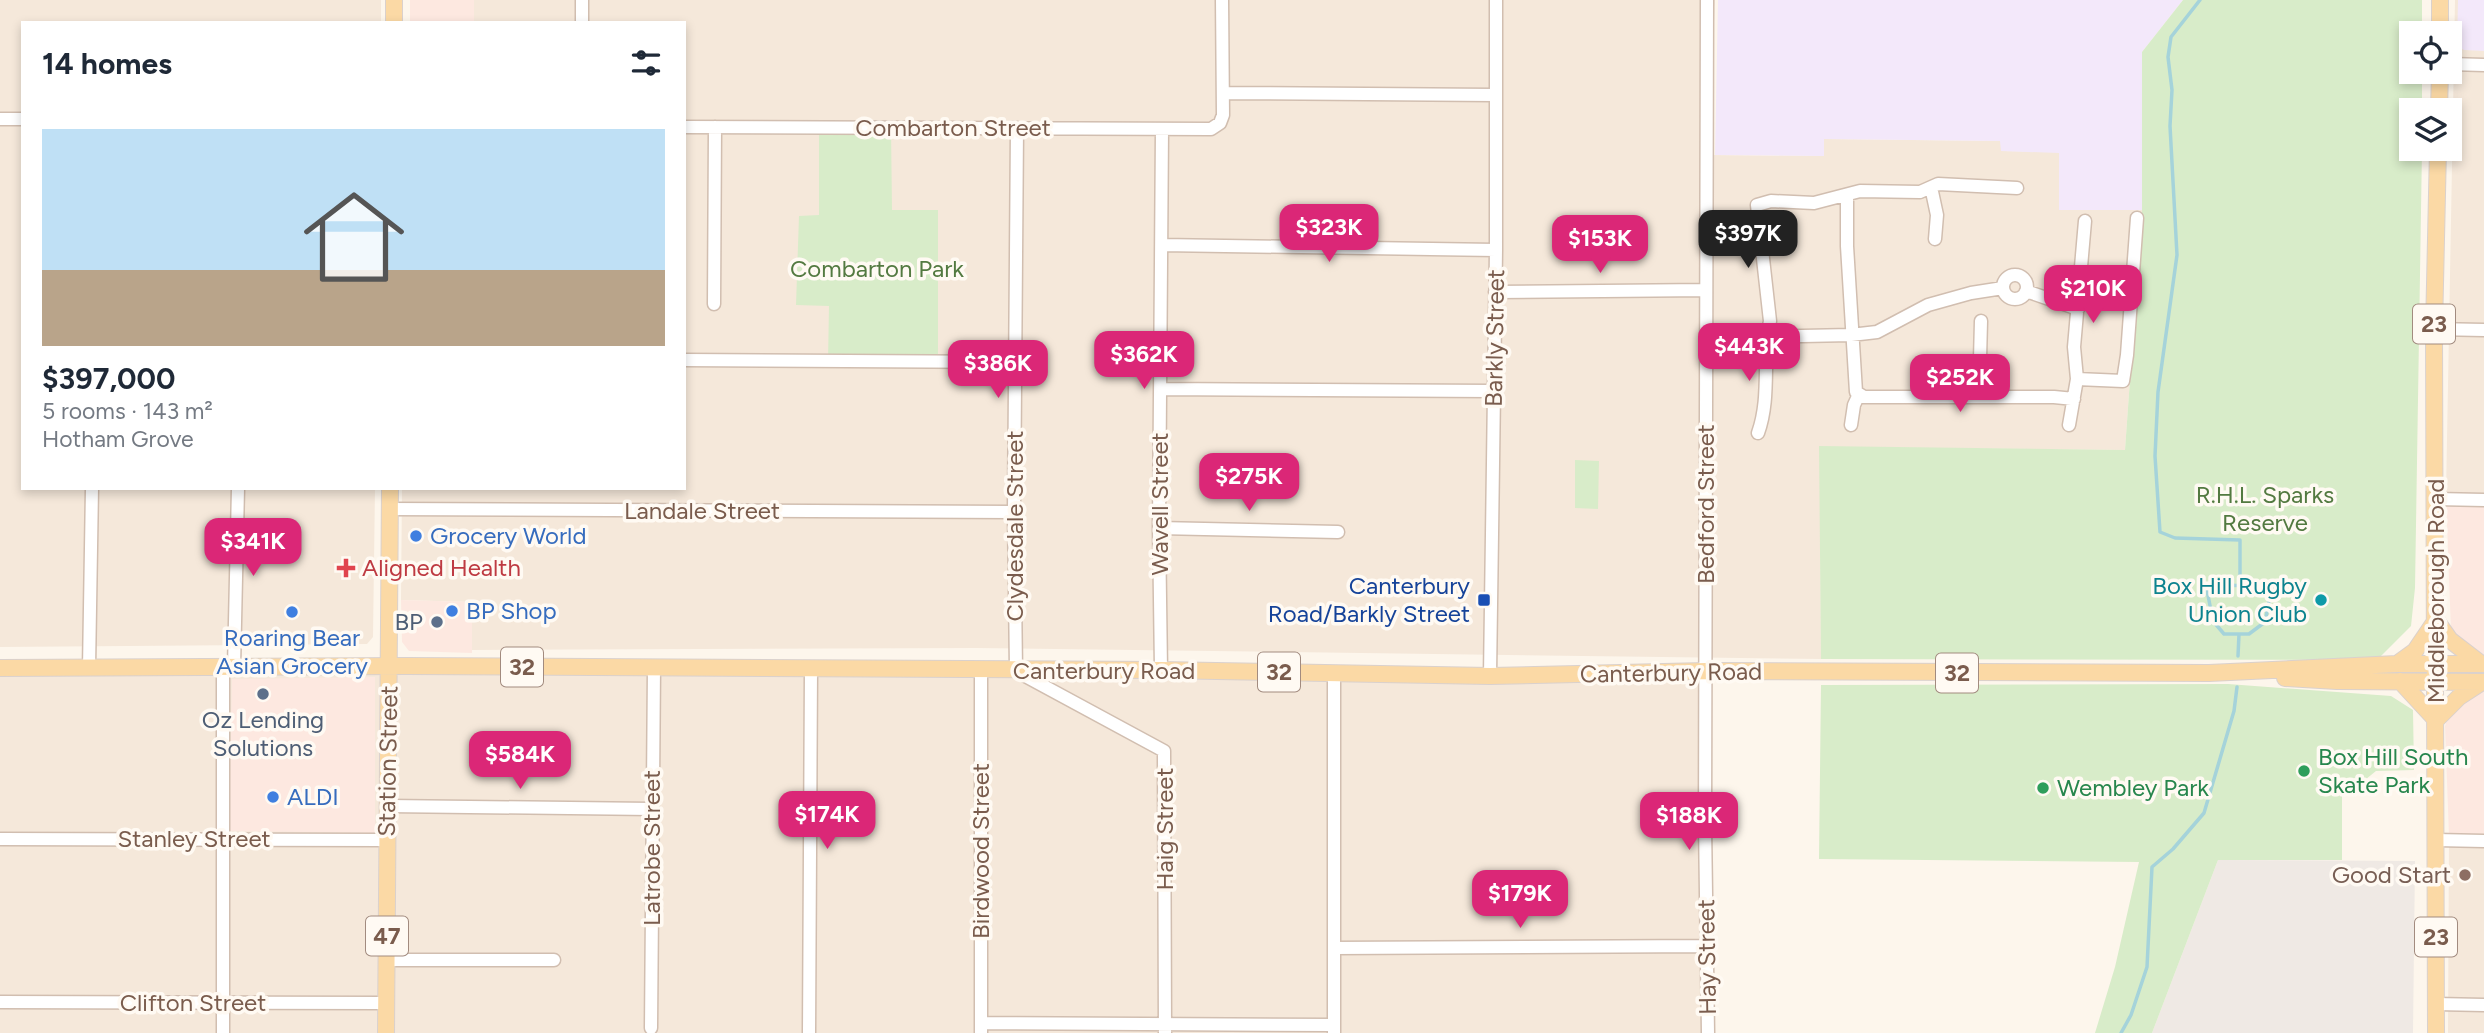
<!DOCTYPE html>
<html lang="en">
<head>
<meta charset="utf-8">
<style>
	body { margin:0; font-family:Figtree,sans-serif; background:#f2f2f3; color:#1f2937; height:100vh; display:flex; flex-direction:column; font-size:26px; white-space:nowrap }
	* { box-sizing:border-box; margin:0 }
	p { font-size:23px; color:#747a83 }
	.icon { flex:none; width:38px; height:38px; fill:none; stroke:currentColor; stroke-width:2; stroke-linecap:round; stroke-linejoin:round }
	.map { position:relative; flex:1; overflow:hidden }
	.panel { position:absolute; left:21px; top:21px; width:665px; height:469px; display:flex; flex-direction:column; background:#fff; border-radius:0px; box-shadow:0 4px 10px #0003 }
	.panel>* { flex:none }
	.buttons { position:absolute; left:2399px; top:21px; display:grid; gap:14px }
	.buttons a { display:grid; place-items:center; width:63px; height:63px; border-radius:0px; background:#fff; box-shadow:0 4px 10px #0003; font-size:35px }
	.price { position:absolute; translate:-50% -60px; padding:0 16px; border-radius:14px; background:#db2777; color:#fff; font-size:23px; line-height:46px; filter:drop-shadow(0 2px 4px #0008) }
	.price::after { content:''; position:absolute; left:50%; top:42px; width:21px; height:16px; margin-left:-10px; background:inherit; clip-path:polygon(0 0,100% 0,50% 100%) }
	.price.on { background:#222; color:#fff }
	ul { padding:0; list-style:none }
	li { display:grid; align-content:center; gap:14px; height:371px; padding:0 21px }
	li+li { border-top:2px solid #e0e1e3 }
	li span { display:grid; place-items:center; height:217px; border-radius:0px; color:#555 }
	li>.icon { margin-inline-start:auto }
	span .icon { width:126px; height:126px; fill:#fffc; stroke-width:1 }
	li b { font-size:30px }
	h2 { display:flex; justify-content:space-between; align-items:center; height:84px; padding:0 21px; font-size:30px }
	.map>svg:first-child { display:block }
	.residential { fill:#f5e8da }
	.commercial { fill:#fde8e0 }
	.industrial { fill:#efe9e4 }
	.education { fill:#f3e8fa }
	.green { fill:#d8ecc9 }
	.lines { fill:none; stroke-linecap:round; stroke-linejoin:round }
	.stream { stroke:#a5d3da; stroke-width:3.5 }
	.minor-casing { stroke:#d1beb0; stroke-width:15 }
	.major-casing { stroke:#dad1cd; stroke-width:18 }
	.minor { stroke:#fff; stroke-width:12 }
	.major { stroke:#fbd9a5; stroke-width:16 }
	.shop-dot { fill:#3f7fe0; stroke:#fffaf3; stroke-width:2.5 }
	.health-dot { fill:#e0444e; stroke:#fffaf3; stroke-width:2.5 }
	.transit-dot { fill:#1a4fb4; stroke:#fffaf3; stroke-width:2.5 }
	.culture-dot { fill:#0f9aa8; stroke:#fffaf3; stroke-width:2.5 }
	.service-dot { fill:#5c6f8a; stroke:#fffaf3; stroke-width:2.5 }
	.leisure-dot { fill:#2e9e5b; stroke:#fffaf3; stroke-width:2.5 }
	.education-dot { fill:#8d6e63; stroke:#fffaf3; stroke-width:2.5 }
	.labels { text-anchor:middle; stroke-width:7; stroke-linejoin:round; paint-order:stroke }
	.shield { fill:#fffaf3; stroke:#a28b7f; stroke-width:2 }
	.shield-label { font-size:23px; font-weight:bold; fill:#7a5c4d }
	.street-label { font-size:24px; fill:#7a5c4d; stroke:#fffaf3 }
	.park-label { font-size:24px; fill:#537a41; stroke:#fffaf3 }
	.shop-label { font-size:24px; fill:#366cbe; stroke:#fffaf3; text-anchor:start }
	.health-label { font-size:24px; fill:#be3a42; stroke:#fffaf3; text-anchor:start }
	.transit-label { font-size:24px; fill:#164399; stroke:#fffaf3; text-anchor:end }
	.culture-label { font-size:24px; fill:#0d838f; stroke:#fffaf3; text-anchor:end }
	.service-label { font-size:24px; fill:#4e5e75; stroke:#fffaf3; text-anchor:end }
	.leisure-label { font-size:24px; fill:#27864d; stroke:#fffaf3; text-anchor:start }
	.education-label { font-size:24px; fill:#785e54; stroke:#fffaf3; text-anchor:end }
</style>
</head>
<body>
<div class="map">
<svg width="2484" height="1033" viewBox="0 0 2484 1033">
	<rect width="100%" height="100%" fill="#fdf6ec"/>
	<path class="residential" d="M0,0h381v23h-358v465h352l-2,149 -6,7 -367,3z
		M474,0h1241l-7,155 115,1 1,-17 177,2v10l58,1v58h83l-17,240 -305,-3 1,212 -845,-11 -504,2v-48l-71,-2 1,-112h282v-465h-210z
		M2455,0h29v496l-38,-1z
		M1706,671l-1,362h-1705v-359z
		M2449,836h35v197h-36z"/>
	<path class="commercial" d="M410,0h64v23h-64z
		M2446,495l38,1v163h-3l-30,-28z
		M401,600l71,2v51l-63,-2 -7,-9z
		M375,677v156l-146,-2 3,-152z
		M2477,690h7v146h-35l-4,-110 6,-17z"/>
	<path class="industrial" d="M2218,860l197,1 -2,172h-261z"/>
	<path class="education" d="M1718,0h465l-41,52v158h-83v-57l-58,-2 -1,-10 -176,-2v17l-109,-1z
		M2458,0h26v51l-20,-1 -7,-4z"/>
	<path class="green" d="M2183,0h239v33h-10v39h10v38h-10v39h10l-7,439 -4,38 -34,34 -556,-1 -2,-213 306,4 17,-240v-158z
		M819,128h72l1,82h46v151h-110l1,-55 -33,-1 3,-89 20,-1z
		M1575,460l24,1 -1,48 -23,-1z
		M2228,684l163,12 22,14 1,60 -38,1 -21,17h-13v72h-124l-66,173h-57l20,-66 24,-105 -320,-3 2,-174z"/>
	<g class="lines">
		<path class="stream" d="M2200,0l-29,37 -3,20 4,33 -2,36 7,129 -19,137 -3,64 5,76 15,6 65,2v45
			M2206,585l66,1 -7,36 -16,12h-25l-11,-13z
			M2238,656l1,-22
			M2121,1033l10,-18 16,-48 5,-100 21,-18 31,-36 30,-102 3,-24"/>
		<g class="minor-casing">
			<path id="minor" d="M1707,0l-2,825 3,208
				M582,23v-23
				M2450,64l34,1
				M1223,93l272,2
				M0,119h23
				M684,127l527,2 9,-6 3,-8 -1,-115
				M1017,128l-3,384 2,159 148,80 1,282
				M1931,187l6,28 -2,24
				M1847,196v50l9,146 3,2 -5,11 -3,20
				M1162,245l334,5
				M2003 287a12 12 0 1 1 24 0a12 12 0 1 1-24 0Z
				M2026,291l52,18
				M1495,292l211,-2
				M714,304l1,-177
				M2434,329l50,1
				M1706,345l55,-8 90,-2 26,-3 51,-27 43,-12 32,-5
				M684,360l331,2
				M2077,379l46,2 4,-26 10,-137
				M1160,389l334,2
				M1859,394l5,3h190l20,2
				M1979,397l2,-76
				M2069,425l8,-46 -3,-32 11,-126
				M1758,433c13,-36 4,-75 12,-112l-13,-116 14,-4 43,2 46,-12 60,1 18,-8 79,4
				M2436,499l48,1
				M390,509l624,3
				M1159,528l179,4
				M234,667l4,-179
				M89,668l3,-180
				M1161,670l-2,-142 3,-399
				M1490,676l6,-426v-250
				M388,806l264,3
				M0,839l388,1
				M2436,840l48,1
				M1334,948l373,-2
				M387,960h167
				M0,1002l386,1
				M2436,1004l48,1
				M981,1023l353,2
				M651,1028l3,-361
				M223,1033v-366
				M809,1033l2,-364
				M981,1033v-363
				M1334,1033v-360"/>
		</g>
		<g class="major-casing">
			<path id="major" d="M394,23v-23
				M2440,33v-33
				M2439,110l1,-38
				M2397,664l18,-13 21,-31 14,20 30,23
				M0,668l406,-2 755,4 329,6 216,-5 503,2 188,-9h87
				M2285,678l52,3 147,1
				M2400,681l36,39
				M2436,720l23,-23 23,-15
				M386,1033l4,-545
				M2436,1033l-2,-704 4,-180"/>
		</g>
		<use href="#minor" class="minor"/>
		<use href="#major" class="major"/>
	</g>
	<g class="shop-dot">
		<circle cx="416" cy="536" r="7"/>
		<circle cx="452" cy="611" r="7"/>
		<circle cx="292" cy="612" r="7"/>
		<circle cx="273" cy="797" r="7"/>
	</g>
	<path class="health-dot" d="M342.5 557.5h7v7h7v7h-7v7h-7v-7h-7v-7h7z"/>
	<rect class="transit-dot" x="1477" y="593" width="14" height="14" rx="3.5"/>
	<circle class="culture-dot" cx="2321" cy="600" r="7"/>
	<g class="service-dot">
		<circle cx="437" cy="622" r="7"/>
		<circle cx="263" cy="694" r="7"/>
	</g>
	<g class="leisure-dot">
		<circle cx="2304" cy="771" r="7"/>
		<circle cx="2043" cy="788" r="7"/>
	</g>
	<circle class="education-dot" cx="2465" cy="875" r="7"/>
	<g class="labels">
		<g class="shield">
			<rect x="2413" y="304.5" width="42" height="39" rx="5"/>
			<rect x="501" y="647.5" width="42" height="39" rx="5"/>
			<rect x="1258" y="652.5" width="42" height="39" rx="5"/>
			<rect x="1936" y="653.5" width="42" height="39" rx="5"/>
			<rect x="366" y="916.5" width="42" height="39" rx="5"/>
			<rect x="2415" y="917.5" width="42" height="39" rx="5"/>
		</g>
		<g class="shield-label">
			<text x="2434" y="332">23</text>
			<text x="522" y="675">32</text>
			<text x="1279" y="680">32</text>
			<text x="1957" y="681">32</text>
			<text x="387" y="944">47</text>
			<text x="2436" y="945">23</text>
		</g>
		<g class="street-label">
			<text x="953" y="136">Combarton Street</text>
			<text transform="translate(1495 338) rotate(-89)" y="8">Barkly Street</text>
			<text transform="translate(1160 504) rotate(-90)" y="8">Wavell Street</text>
			<text transform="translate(1706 504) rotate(-90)" y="8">Bedford Street</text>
			<text x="702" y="519">Landale Street</text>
			<text transform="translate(1015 526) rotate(-90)" y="8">Clydesdale Street</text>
			<text transform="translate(2436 591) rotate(-90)" y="8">Middleborough Road</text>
			<text x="1104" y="679">Canterbury Road</text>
			<text transform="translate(1671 673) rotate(-1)" y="8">Canterbury Road</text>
			<text transform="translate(388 761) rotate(-89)" y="8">Station Street</text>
			<text transform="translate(1165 829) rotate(-90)" y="8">Haig Street</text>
			<text x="194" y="847">Stanley Street</text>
			<text transform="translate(652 848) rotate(-90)" y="8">Latrobe Street</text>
			<text transform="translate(981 851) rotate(-90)" y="8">Birdwood Street</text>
			<text transform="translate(1707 957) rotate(-91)" y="8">Hay Street</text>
			<text x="193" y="1011">Clifton Street</text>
		</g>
		<g class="park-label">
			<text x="877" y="277">Combarton Park</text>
			<text x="2265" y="503">R.H.L. Sparks<tspan x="2265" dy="28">Reserve</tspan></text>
		</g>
		<g class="shop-label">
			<text x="430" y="544">Grocery World</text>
			<text x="466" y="619">BP Shop</text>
			<text x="292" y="646" text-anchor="middle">Roaring Bear<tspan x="292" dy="28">Asian Grocery</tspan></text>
			<text x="287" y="805">ALDI</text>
		</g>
		<g class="health-label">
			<text x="362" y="576">Aligned Health</text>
		</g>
		<g class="transit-label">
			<text x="1470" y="594">Canterbury<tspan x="1470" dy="28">Road/Barkly Street</tspan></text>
		</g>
		<g class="culture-label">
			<text x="2307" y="594">Box Hill Rugby<tspan x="2307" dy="28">Union Club</tspan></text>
		</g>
		<g class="service-label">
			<text x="423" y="630">BP</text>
			<text x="263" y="728" text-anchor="middle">Oz Lending<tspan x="263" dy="28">Solutions</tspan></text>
		</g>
		<g class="leisure-label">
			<text x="2318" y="765">Box Hill South<tspan x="2318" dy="28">Skate Park</tspan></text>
			<text x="2057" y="796">Wembley Park</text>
		</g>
		<g class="education-label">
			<text x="2451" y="883">Good Start</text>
		</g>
	</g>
</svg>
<div class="buttons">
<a><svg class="icon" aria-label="locate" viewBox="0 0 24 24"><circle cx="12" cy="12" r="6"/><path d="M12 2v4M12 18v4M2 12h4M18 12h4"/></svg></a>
<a><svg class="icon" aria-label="layers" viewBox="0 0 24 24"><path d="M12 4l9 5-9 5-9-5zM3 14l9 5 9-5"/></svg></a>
</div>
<b class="price" style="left:1329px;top:264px">$323K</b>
<b class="price on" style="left:1748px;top:270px">$397K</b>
<b class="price" style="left:1600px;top:275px">$153K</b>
<b class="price" style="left:2093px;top:325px">$210K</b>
<b class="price" style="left:1749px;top:383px">$443K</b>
<b class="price" style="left:1144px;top:391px">$362K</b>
<b class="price" style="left:998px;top:400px">$386K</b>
<b class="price" style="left:1960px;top:414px">$252K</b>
<b class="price" style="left:1249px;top:513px">$275K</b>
<b class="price" style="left:253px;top:578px">$341K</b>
<b class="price" style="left:520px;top:791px">$584K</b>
<b class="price" style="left:827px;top:851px">$174K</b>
<b class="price" style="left:1689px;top:852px">$188K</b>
<b class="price" style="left:1520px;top:930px">$179K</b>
<section class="panel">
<h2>14 homes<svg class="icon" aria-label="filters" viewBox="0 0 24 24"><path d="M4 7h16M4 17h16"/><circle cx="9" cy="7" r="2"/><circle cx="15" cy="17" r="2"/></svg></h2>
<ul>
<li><span style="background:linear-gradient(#bfe0f5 65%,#b9a48a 0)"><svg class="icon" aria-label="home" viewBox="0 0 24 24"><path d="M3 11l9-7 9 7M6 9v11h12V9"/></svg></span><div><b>$397,000</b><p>5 rooms · 143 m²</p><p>Hotham Grove</p></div></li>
</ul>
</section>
</div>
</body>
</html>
